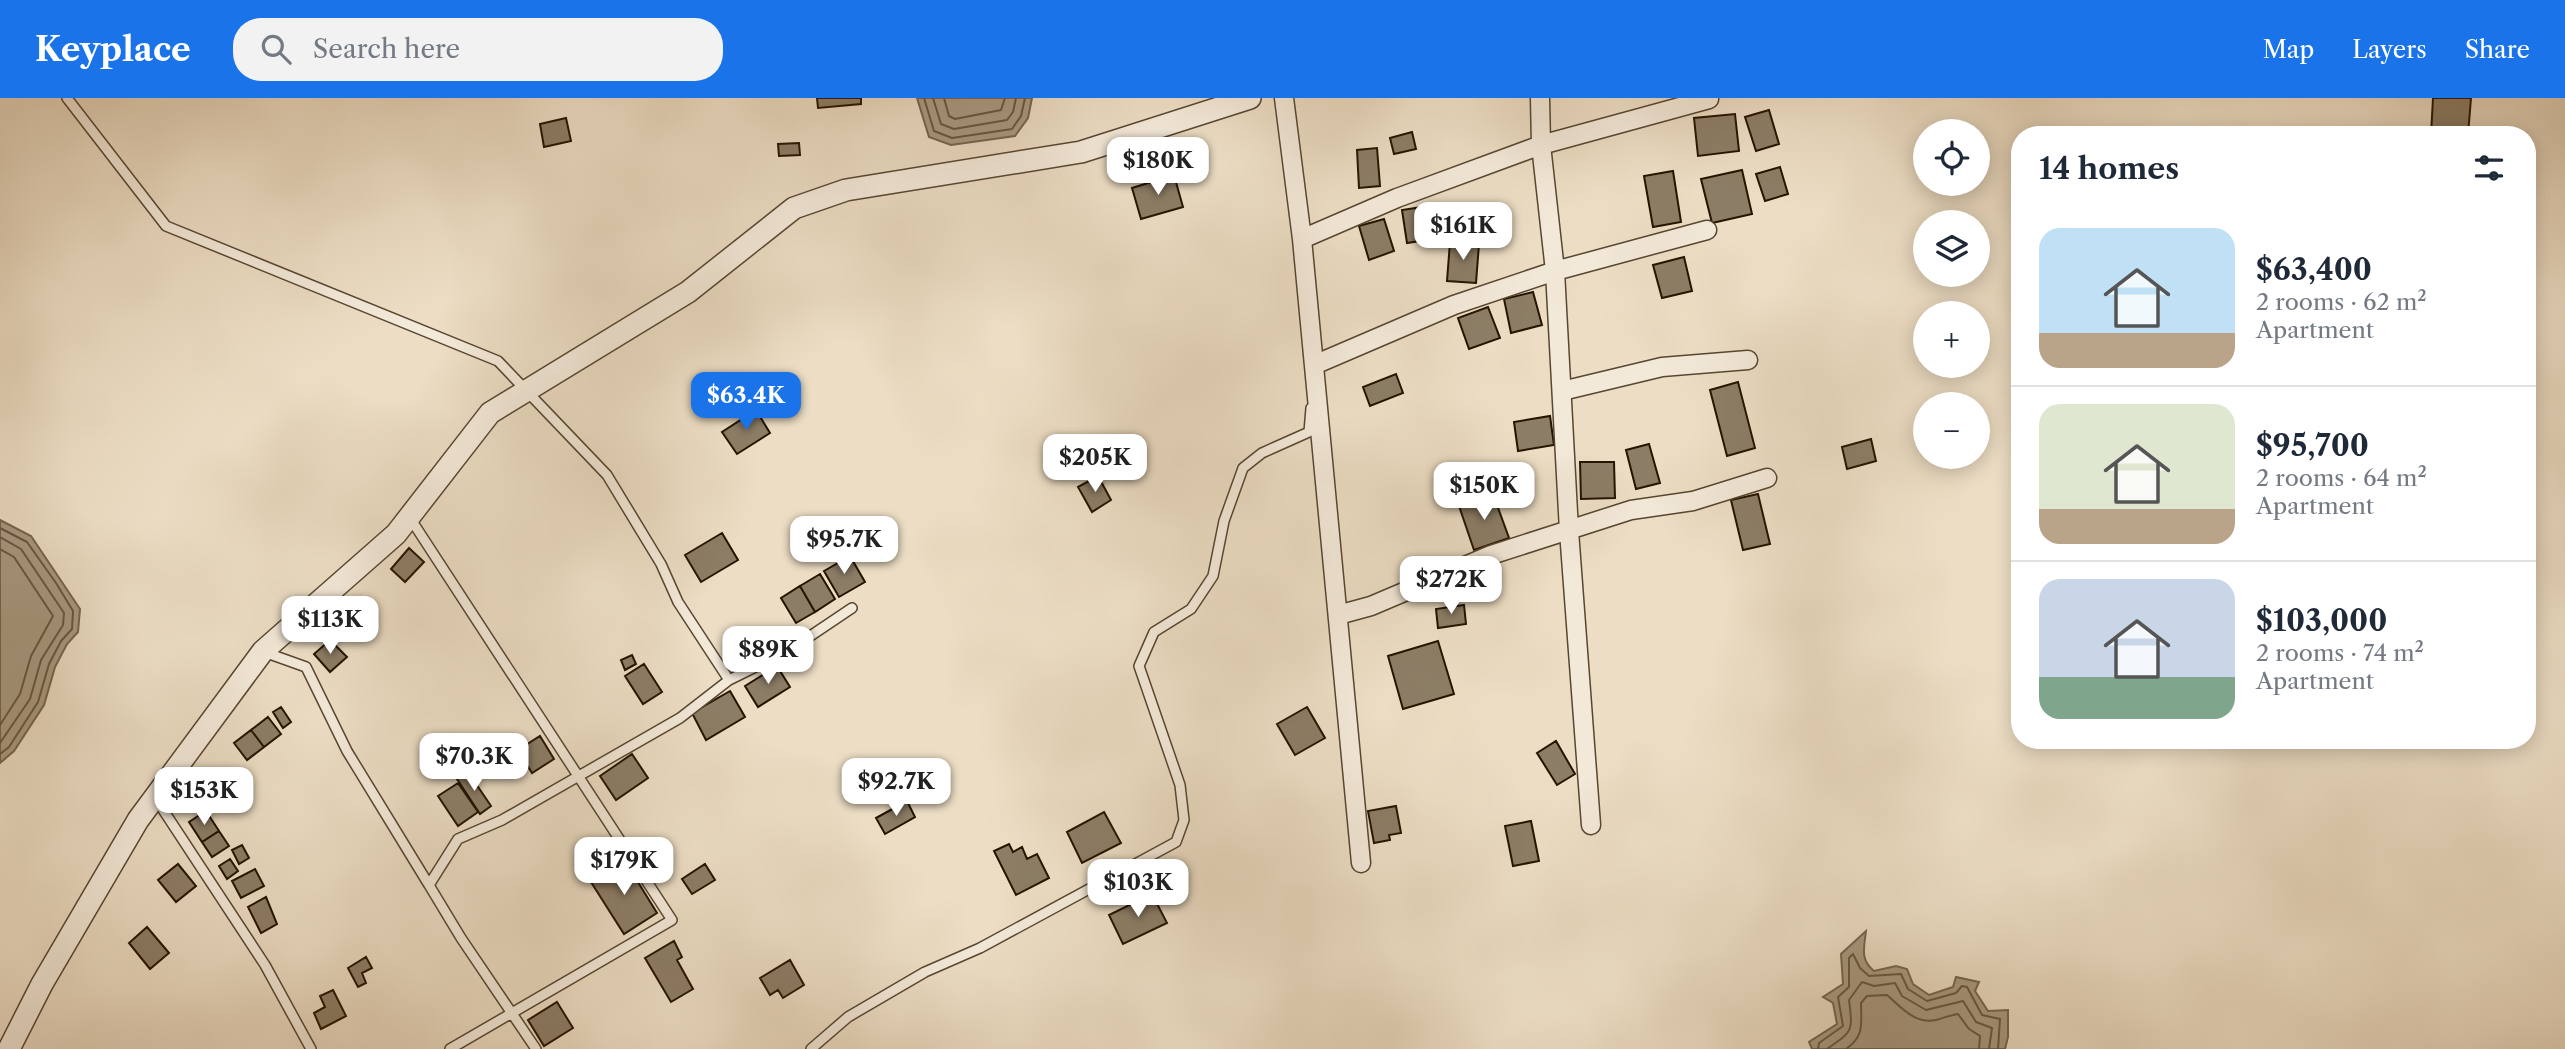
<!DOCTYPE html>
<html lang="en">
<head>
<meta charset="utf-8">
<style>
	body { margin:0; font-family:"Libre Caslon Text",serif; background:#f2f2f3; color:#1f2937; height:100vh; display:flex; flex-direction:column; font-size:26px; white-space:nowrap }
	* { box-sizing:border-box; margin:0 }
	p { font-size:23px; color:#747a83 }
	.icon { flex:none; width:38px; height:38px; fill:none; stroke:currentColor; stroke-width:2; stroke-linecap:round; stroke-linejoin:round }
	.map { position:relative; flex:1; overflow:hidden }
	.drawer { position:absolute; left:2011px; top:28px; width:525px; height:623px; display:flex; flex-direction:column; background:#fff; border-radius:28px; box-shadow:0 4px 18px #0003 }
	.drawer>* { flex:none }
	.fabs { position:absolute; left:1913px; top:21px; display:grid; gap:14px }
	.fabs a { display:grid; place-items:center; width:77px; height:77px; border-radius:50%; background:#fff; box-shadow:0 4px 18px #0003; font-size:35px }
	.price { position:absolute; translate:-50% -60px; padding:0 16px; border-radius:14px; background:#fff; color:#222; font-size:23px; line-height:46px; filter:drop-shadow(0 2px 4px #0008) }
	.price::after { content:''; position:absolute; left:50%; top:42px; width:21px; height:16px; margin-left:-10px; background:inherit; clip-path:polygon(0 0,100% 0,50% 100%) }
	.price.active { background:#1a73e8; color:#fff }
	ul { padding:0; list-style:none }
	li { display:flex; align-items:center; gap:21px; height:175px; padding:0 28px }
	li+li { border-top:2px solid #e0e1e3 }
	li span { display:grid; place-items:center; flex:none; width:196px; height:140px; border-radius:21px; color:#555 }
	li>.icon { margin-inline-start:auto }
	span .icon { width:84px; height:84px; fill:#fffc; stroke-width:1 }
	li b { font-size:30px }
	h2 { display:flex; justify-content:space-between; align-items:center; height:84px; padding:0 28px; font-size:30px }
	header { display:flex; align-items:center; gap:42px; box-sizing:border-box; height:98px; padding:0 35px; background:#1a73e8; color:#fff }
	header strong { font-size:33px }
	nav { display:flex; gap:38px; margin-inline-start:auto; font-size:24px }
	.search { width:490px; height:63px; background:#f2f2f3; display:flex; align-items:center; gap:18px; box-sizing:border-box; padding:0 24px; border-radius:28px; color:#747a83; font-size:26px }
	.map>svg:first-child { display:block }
	.water { fill:#a89981; stroke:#74644d; stroke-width:2 }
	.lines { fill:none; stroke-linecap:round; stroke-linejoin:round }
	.shore { stroke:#665640; stroke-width:2 }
	.building { fill:#8c7d66; stroke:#251400; stroke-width:2 }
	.service-casing { stroke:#574631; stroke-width:12 }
	.minor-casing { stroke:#574631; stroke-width:21 }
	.tertiary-casing { stroke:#574631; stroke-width:24 }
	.service { stroke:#f3e9d9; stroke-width:9 }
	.minor { stroke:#f3e9d9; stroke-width:18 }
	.tertiary { stroke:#f3e9d9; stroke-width:21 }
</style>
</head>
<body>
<header>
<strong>Keyplace</strong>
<div class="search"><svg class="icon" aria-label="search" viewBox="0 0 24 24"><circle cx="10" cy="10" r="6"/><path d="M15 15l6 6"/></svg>Search here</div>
<nav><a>Map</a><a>Layers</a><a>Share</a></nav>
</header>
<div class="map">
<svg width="2565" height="951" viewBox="0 0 2565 951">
	<rect width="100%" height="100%" fill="#ecddc4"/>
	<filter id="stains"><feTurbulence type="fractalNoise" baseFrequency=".00286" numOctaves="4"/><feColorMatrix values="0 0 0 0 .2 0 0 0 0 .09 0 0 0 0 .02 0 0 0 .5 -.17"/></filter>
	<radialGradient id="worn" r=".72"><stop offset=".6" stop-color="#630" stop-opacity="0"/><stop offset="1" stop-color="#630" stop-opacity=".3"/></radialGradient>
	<path class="water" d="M917,0h115l-4,20 -13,18 -64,9 -22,-8z
		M0,422l31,16 49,73 -2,23 -11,12 -12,23 -11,38 -30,46 -14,12z
		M1866,833c-2,17 -6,29 8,40l22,-5 11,3 6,15 16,11 24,-8 3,-10 23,5 -4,9 13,20 20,-1v27l-3,12h-193l-3,-7 28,-18 -4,-21 -10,-6 20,-13 -2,-30z"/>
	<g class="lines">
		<path class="shore" d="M924,0l10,33 18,7 60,-9 9,-13 4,-18
			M933,0l8,26 13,5 53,-9 6,-8 3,-14
			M944,0l5,18 6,3 46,-9 4,-12
			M0,430l27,14 29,41 17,28 -1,18 -11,12 -12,23 -11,38 -29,45 -9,7
			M0,439l21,12 43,64 -1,12 -22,35 -11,39 -30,44
			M0,451l14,8 39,59 -22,40 -11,38 -20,31
			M1818,951l1,-6 24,-17 -5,-29 11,-10v-29l4,-4 7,14 9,8 32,-2 7,15 19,12 29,-8 6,-7 5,1 15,28 18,4 -2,30
			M1827,951c26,-18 26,-17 22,-49l13,-18 12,4 21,-3 7,13 24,14 37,-9 13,21 16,6 -3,21
			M1846,951c19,-13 15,-26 15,-46l6,-7 20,-1c13,11 28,30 49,25 8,-2 14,-5 22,-6l11,15 11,7 -1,13"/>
	</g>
	<path class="building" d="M817,0h44v6l-43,4z
		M2433,0h38l-3,37h-37z
		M1769,12l10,34 -23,7 -11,-34z
		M1735,16l4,37 -41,5 -4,-38z
		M566,20l5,23 -27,6 -4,-23z
		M1412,34l4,17 -22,5 -4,-16z
		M799,45l1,12 -21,1 -1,-12z
		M1377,50l3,38 -21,2 -2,-38z
		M1780,69l8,27 -23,7 -9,-27z
		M1742,72l10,44 -40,9 -11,-44z
		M1673,73l8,51 -28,5 -9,-51z
		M1174,77l9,32 -42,12 -9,-31z
		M1422,109l5,33 -20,3 -5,-33z
		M1384,121l10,32 -25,9 -10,-34z
		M1450,144l29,2 -3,39 -29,-2z
		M1684,159l8,34 -30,7 -9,-33z
		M1533,194l9,33 -31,8 -7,-34z
		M1488,209l12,31 -31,11 -11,-31z
		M1396,276l7,19 -33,13 -7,-19z
		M1738,284l17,66 -28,8 -17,-66z
		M756,312l14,23 -33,21 -15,-22z
		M1550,318l4,29 -36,6 -4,-29z
		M1871,341l5,22 -29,8 -5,-22z
		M1649,346l11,39 -24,6 -10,-39z
		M1580,364h34l1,36 -34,1z
		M1098,378l13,24 -19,12 -14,-25z
		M1493,396l16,44 -35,12 -15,-44z
		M1758,396l12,50 -27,6 -12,-50z
		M722,435l16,27 -37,22 -16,-27z
		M409,450l15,14 -19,20 -14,-13z
		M850,458l15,26 -26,15 -15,-26z
		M820,476l15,25 -20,13 -15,-26z
		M800,488l15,26 -19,11 -15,-25z
		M1464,507l2,19 -28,4 -2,-19z
		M330,542l17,17 -17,15 -16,-18z
		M1438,543l16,53 -51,15 -15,-53z
		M632,557l4,9 -11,6 -4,-10z
		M644,566l18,28 -19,12 -18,-28z
		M777,568l13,21 -32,20 -13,-21z
		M730,593l15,26 -39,23 -14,-27z
		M281,609l10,15 -8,6 -10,-16z
		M1307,609l18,31 -30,17 -18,-31z
		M268,619l13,17 -17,13 -13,-17z
		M251,632l13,17 -17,13 -13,-17z
		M540,638l14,23 -22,14 -14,-23z
		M1556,643l19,33 -18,11 -20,-32z
		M632,656l16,24 -32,22 -16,-24z
		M468,674l23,34 -11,8 -23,-35z
		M458,685l20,29 -20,14 -20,-30z
		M907,703l8,16 -30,17 -9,-16z
		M1396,708l5,27 -12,2 1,5 -16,3 -6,-32z
		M206,713l13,20 -17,11 -13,-20z
		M1104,714l17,31 -39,20 -15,-31z
		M1531,723l8,40 -26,5 -8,-40z
		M219,733l10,15 -17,11 -10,-15z
		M1009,746l4,8 9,-5 5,12 10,-5 12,24 -33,17 -22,-44z
		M242,747l7,13 -10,6 -7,-14z
		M230,761l8,12 -11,8 -8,-13z
		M625,763l32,52 -33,21 -33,-52z
		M178,766l18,22 -20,16 -18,-22z
		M705,766l10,16 -23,14 -10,-15z
		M255,771l9,17 -23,12 -9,-17z
		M1152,796l15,29 -44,21 -14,-29z
		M266,799l11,27 -16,9 -13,-26z
		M147,829l22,26 -19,16 -21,-26z
		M674,843l8,16 -5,3 16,29 -22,13 -26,-44z
		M366,859l6,11 -10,5 4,10 -8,4 -10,-19z
		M790,862l14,25 -21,13 -5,-8 -8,5 -10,-17z
		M333,892l13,26 -25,13 -7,-16 11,-6 -5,-11z
		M557,904l16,26 -29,18 -16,-26z"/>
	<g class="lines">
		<g class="service-casing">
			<path id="service" d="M67,0l99,128 332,135 109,114 54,89 17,38 51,78
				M410,420l262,402 -222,129
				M264,554l42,15 41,84 82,134
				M156,701l109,166 46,84
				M536,951l-75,-111 -32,-53 29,-46 44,-19 178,-102 49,-38 59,-29 64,-43
				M811,951l37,-32 77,-45 55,-24 196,-106 8,-22 -4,-35 -41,-119 15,-34 37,-23 22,-33 11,-55 19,-53 19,-15 47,-21 2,-24"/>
		</g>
		<g class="minor-casing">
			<path id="minor" d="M1284,0l18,141
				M1540,0l1,47 14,126 14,260 22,294
				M1314,267l140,-60 101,-34 152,-41
				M1562,293l100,-24 86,-7
				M1338,517l33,-9 120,-51 140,-45 62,-9 74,-23
				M1361,765l-59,-624 95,-41 144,-53 168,-46"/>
		</g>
		<g class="tertiary-casing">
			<path id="tertiary" d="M9,951l33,-65 96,-164 125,-169 133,-117 94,-121 198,-121 106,-84 52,-18 235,-38 169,-54"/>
		</g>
		<use href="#service" class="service"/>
		<use href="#minor" class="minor"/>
		<use href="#tertiary" class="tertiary"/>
	</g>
	<rect width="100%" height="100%" filter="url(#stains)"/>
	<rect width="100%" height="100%" fill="url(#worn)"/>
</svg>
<div class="fabs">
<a><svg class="icon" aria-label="locate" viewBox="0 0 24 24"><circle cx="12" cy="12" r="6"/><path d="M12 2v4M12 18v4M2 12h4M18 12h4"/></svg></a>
<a><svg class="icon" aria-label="layers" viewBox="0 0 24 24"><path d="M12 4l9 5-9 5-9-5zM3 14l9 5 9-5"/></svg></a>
<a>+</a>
<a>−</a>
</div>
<b class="price" style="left:1158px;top:99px">$180K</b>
<b class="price" style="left:1463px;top:164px">$161K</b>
<b class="price active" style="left:746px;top:334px">$63.4K</b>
<b class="price" style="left:1095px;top:396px">$205K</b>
<b class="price" style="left:1484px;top:424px">$150K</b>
<b class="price" style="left:844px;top:478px">$95.7K</b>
<b class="price" style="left:1451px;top:518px">$272K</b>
<b class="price" style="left:330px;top:558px">$113K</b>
<b class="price" style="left:768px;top:588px">$89K</b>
<b class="price" style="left:474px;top:695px">$70.3K</b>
<b class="price" style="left:896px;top:720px">$92.7K</b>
<b class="price" style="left:204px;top:729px">$153K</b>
<b class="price" style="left:624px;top:799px">$179K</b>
<b class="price" style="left:1138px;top:821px">$103K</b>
<section class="drawer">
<h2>14 homes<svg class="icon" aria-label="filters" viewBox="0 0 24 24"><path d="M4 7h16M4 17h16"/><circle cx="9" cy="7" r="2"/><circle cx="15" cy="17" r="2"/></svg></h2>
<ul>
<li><span style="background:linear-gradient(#bfe0f5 75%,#b9a48a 0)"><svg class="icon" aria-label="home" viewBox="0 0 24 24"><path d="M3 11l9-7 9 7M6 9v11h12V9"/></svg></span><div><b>$63,400</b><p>2 rooms · 62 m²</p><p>Apartment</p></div></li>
<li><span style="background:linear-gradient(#dfe7d0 75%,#b9a48a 0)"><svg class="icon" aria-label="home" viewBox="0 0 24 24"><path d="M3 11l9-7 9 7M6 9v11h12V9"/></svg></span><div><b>$95,700</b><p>2 rooms · 64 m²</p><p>Apartment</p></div></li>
<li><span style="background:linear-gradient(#c9d6e8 70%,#7fa58c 0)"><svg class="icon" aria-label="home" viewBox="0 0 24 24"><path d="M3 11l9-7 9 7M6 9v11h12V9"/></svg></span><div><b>$103,000</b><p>2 rooms · 74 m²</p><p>Apartment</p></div></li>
</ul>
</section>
</div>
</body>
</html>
